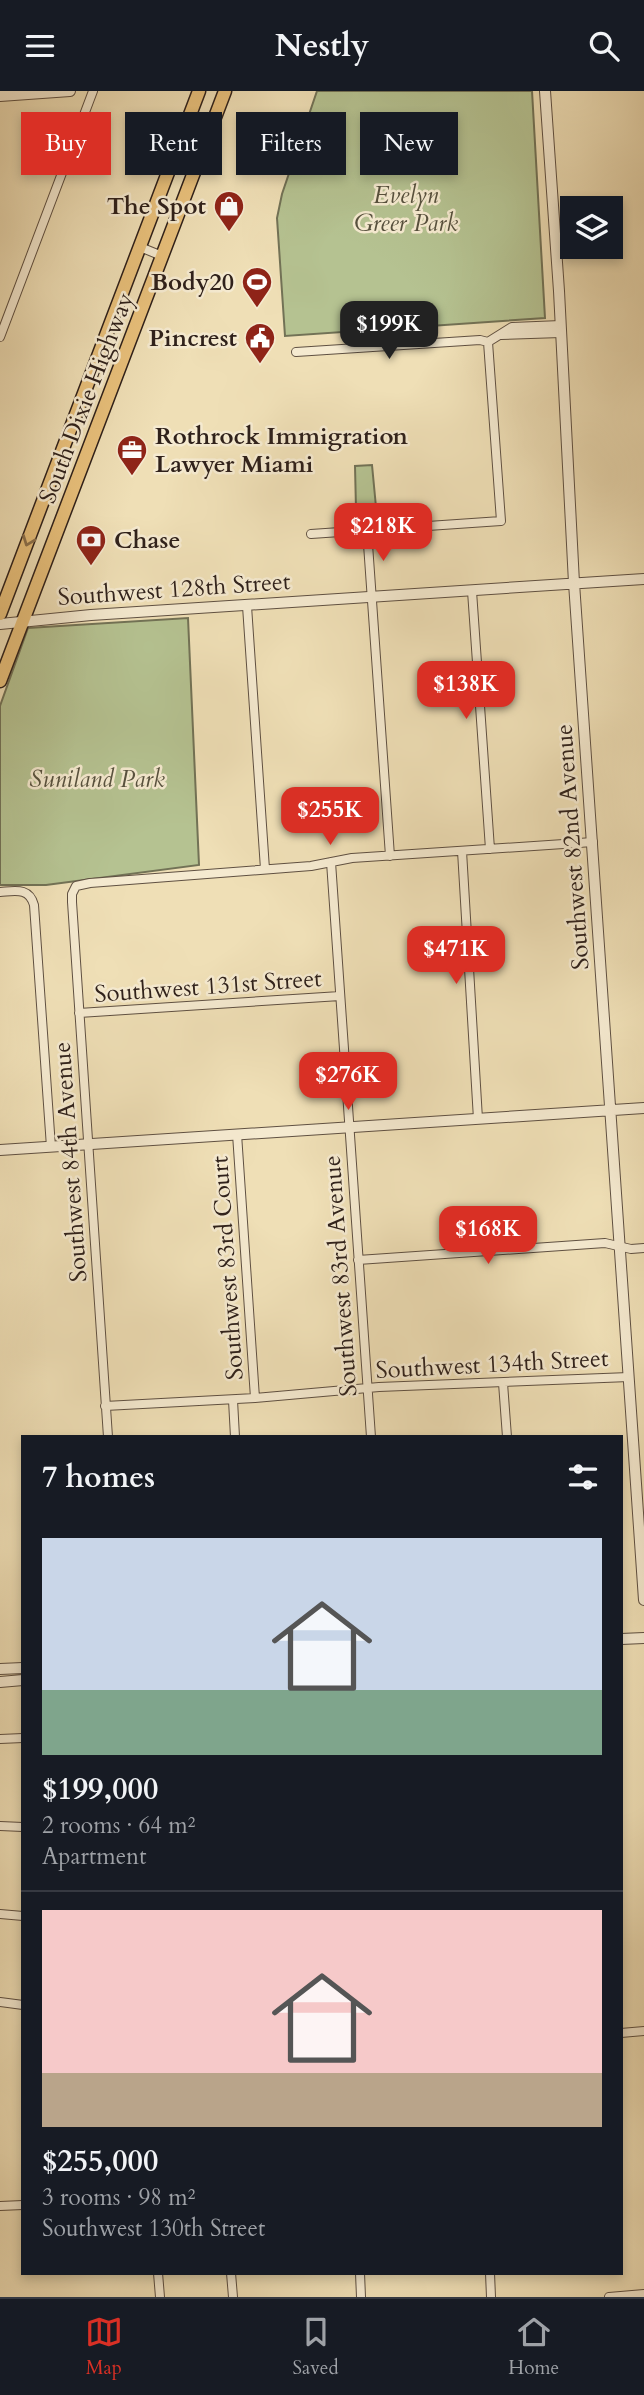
<!DOCTYPE html>
<html lang="en">
<head>
<meta charset="utf-8">
<style>
	body { margin:0; font-family:Cardo,serif; background:#20242c; color:#f1f3f6; height:100vh; display:flex; flex-direction:column; font-size:26px; white-space:nowrap }
	* { box-sizing:border-box; margin:0 }
	p { font-size:23px; color:#9ea1a6 }
	.icon { flex:none; width:38px; height:38px; fill:none; stroke:currentColor; stroke-width:2; stroke-linecap:round; stroke-linejoin:round }
	.map { position:relative; flex:1; overflow:hidden }
	.sheet { position:absolute; left:21px; top:1344px; width:602px; height:840px; display:flex; flex-direction:column; background:#171b24; border-radius:0px; box-shadow:0 4px 10px #0003 }
	.sheet>* { flex:none }
	.banner { position:absolute; left:21px; top:21px; width:602px; height:63px; display:flex; gap:14px }
	.controls { position:absolute; left:560px; top:105px; display:grid; gap:14px }
	.controls a { display:grid; place-items:center; width:63px; height:63px; border-radius:0px; background:#171b24; box-shadow:0 4px 10px #0003; font-size:35px }
	.price { position:absolute; translate:-50% -60px; padding:0 16px; border-radius:14px; background:#d93025; color:#fff; font-size:23px; line-height:46px; filter:drop-shadow(0 2px 4px #0008) }
	.price::after { content:''; position:absolute; left:50%; top:42px; width:21px; height:16px; margin-left:-10px; background:inherit; clip-path:polygon(0 0,100% 0,50% 100%) }
	.price.selected { background:#222; color:#fff }
	ul { padding:0; list-style:none }
	li { display:grid; align-content:center; gap:14px; height:371px; padding:0 21px }
	li+li { border-top:2px solid #363941 }
	li span { display:grid; place-items:center; height:217px; border-radius:0px; color:#555 }
	li>.icon { margin-inline-start:auto }
	span .icon { width:126px; height:126px; fill:#fffc; stroke-width:1 }
	li b { font-size:30px }
	h2 { display:flex; justify-content:space-between; align-items:center; height:84px; padding:0 21px; font-size:30px }
	.tag { padding:0 24px; border-radius:0px; background:#171b24; box-shadow:0 4px 10px #0003; font-size:24px; line-height:63px }
	.tag.selected { background:#d93025; color:#fff }
	header { display:flex; justify-content:space-between; align-items:center; height:91px; padding:0 21px; background:#171b24; font-size:32px; font-weight:600 }
	.tabs { display:flex; justify-content:space-around; align-items:center; height:98px; border-top:2px solid #363941; background:#171b24; font-size:19px; color:#9ea1a6 }
	.tabs a { display:grid; justify-items:center; gap:4px }
	.tabs .selected { color:#d93025 }
	.map>svg:first-child { display:block }
	.green { fill:#b5c291; stroke:#727256; stroke-width:2 }
	.lines { fill:none; stroke-linecap:round; stroke-linejoin:round }
	.minor-casing { stroke:#5f5042; stroke-width:10 }
	.tertiary-casing { stroke:#5f5042; stroke-width:12 }
	.trunk-casing { stroke:#2f211b; stroke-width:15 }
	.minor { stroke:#f5ead0; stroke-width:8 }
	.tertiary { stroke:#f5ead0; stroke-width:10 }
	.trunk { stroke:#e8c07b; stroke-width:12 }
	.oneway { stroke:#8c704b }
	.labels { text-anchor:middle; stroke-width:5; stroke-linejoin:round; paint-order:stroke }
	.park-label { font-size:24px; font-style:italic; fill:#57513e; stroke:#f5ead0 }
	.poi-label { font-size:24px; font-weight:bold; fill:#2f211b; stroke:#f5ead0; text-anchor:end }
	.street-label { font-size:24px; fill:#2f211b; stroke:#f5ead0 }
</style>
</head>
<body>
<header><svg class="icon" aria-label="menu" viewBox="0 0 24 24"><path d="M4 6h16M4 12h16M4 18h16"/></svg>Nestly<svg class="icon" aria-label="search" viewBox="0 0 24 24"><circle cx="10" cy="10" r="6"/><path d="M15 15l6 6"/></svg></header>
<div class="map">
<svg width="644" height="2206" viewBox="0 0 644 2206">
	<rect width="100%" height="100%" fill="#efdfb6"/>
	<filter id="stains"><feTurbulence type="fractalNoise" baseFrequency=".00286" numOctaves="4"/><feColorMatrix values="0 0 0 0 .2 0 0 0 0 .09 0 0 0 0 .02 0 0 0 .5 -.17"/></filter>
	<radialGradient id="worn" r=".72"><stop offset=".6" stop-color="#630" stop-opacity="0"/><stop offset="1" stop-color="#630" stop-opacity=".3"/></radialGradient>
	<path class="green" d="M317,0h215l13,227 -260,18 -8,-118 5,-24z
		M372,374l4,42 -20,2 -1,-43z
		M188,527l11,247 -153,20h-46v-179l28,-78z"/>
	<g class="lines">
		<g class="minor-casing">
			<path id="minor" d="M140,156l22,9
				M501,244l60,-2
				M0,246l93,-246
				M296,261l184,-12 8,2 24,-15 49,-2
				M367,439l23,326
				M311,443l190,-13 -13,-179
				M472,500l18,258
				M247,515l18,263
				M462,760l16,268
				M331,771l40,575
				M0,801c15,-1 29,-5 34,13l17,242
				M79,922l261,-17
				M237,1043l18,264
				M358,1169l247,-17 26,6 13,-1
				M503,1292l4,54
				M233,1309l2,37
				M105,1315l150,-8 124,-11 250,-10
				M108,1346l-36,-535v-8l4,-8 14,-3 221,-17 41,-8 241,-16
				M0,1648l23,-1
				M0,1735l23,1
				M0,1823l23,2
				M0,1911l23,3
				M621,1942l23,-2
				M0,2115l23,-1
				M158,2182l2,24
				M231,2182l2,24
				M360,2182l1,24
				M490,2182l1,24
				M609,2206l35,-3"/>
		</g>
		<g class="tertiary-casing">
			<path id="tertiary" d="M545,0l14,200 15,292 70,1017
				M0,5l70,-5
				M0,533l91,-9 553,-36
				M0,1059l644,-42
				M621,1548l23,-1
				M0,1578l23,-1
				M0,1591l23,-2"/>
		</g>
		<g class="trunk-casing">
			<path id="trunk" d="M0,523l199,-523
				M0,590l225,-590"/>
		</g>
		<use href="#minor" class="minor"/>
		<use href="#tertiary" class="tertiary"/>
		<use href="#trunk" class="trunk"/>
	</g>
	<defs><path id="oneway-chevron" d="M-2-3.5L2.5 0L-2 3.5" fill="none" stroke-width="1.6" stroke-linecap="round" stroke-linejoin="round" transform="scale(1.75)"/></defs>
	<use class="oneway" href="#oneway-chevron" transform="translate(28 450) rotate(111)"/>
	<defs>
		<g id="shop-pin" transform="scale(1.575)"><path d="M0 17L-7.5 6A9.5 9.5 0 1 1 7.5 6Z" fill="#8f2418" stroke="#f5ead0"/><path d="M-5-2.5h2.3a2.7 3.5 0 0 1 5.4 0H5L5.5 6h-11ZM-1.5-2.5h3a1.5 2.3 0 0 0-3 0Z" fill="#fff"/></g>
		<g id="stadium-pin" transform="scale(1.575)"><path d="M0 17L-7.5 6A9.5 9.5 0 1 1 7.5 6Z" fill="#8f2418" stroke="#f5ead0"/><path d="M0-5a6.5 5 0 1 0 0 10a6.5 5 0 1 0 0-10ZM-3.5-1.8h7v3.6h-7Z" fill="#fff"/></g>
		<g id="civic-pin" transform="scale(1.575)"><path d="M0 17L-7.5 6A9.5 9.5 0 1 1 7.5 6Z" fill="#8f2418" stroke="#f5ead0"/><path d="M-.6-6.5H3V-4.5H.6V-3L4-1V1h2V6H-6V1h2V-1L-.6-3ZM-1.2 2.5V6h2.4V2.5Z" fill="#fff"/></g>
		<g id="office-pin" transform="scale(1.575)"><path d="M0 17L-7.5 6A9.5 9.5 0 1 1 7.5 6Z" fill="#8f2418" stroke="#f5ead0"/><path d="M-6-3h4V-5.5h4V-3h4V5H-6ZM-1-4.5V-3h2v-1.5ZM-6 0V1H6V0Z" fill="#fff"/></g>
		<g id="bank-pin" transform="scale(1.575)"><path d="M0 17L-7.5 6A9.5 9.5 0 1 1 7.5 6Z" fill="#8f2418" stroke="#f5ead0"/><path d="M-6-4H6V4H-6ZM0-2.3a2.3 2.3 0 1 0 0 4.6a2.3 2.3 0 1 0 0-4.6Z" fill="#fff"/></g>
	</defs>
	<g fill-rule="evenodd">
		<use href="#shop-pin" x="229" y="115"/>
		<use href="#stadium-pin" x="257" y="191"/>
		<use href="#civic-pin" x="260" y="247"/>
		<use href="#office-pin" x="132" y="359"/>
		<use href="#bank-pin" x="91" y="449"/>
	</g>
	<g class="labels">
		<g class="park-label">
			<text x="406" y="112">Evelyn<tspan x="406" dy="28">Greer Park</tspan></text>
			<text x="97" y="696">Suniland Park</text>
		</g>
		<g class="poi-label">
			<text x="206" y="123">The Spot</text>
			<text x="234" y="199">Body20</text>
			<text x="237" y="255">Pincrest</text>
			<text x="155" y="353" text-anchor="start">Rothrock Immigration<tspan x="155" dy="28">Lawyer Miami</tspan></text>
			<text x="114" y="457" text-anchor="start">Chase</text>
		</g>
		<g class="street-label">
			<text transform="translate(86 307) rotate(-69)" y="8">South Dixie Highway</text>
			<text transform="translate(174 498) rotate(-4)" y="8">Southwest 128th Street</text>
			<text transform="translate(572 756) rotate(-94)" y="8">Southwest 82nd Avenue</text>
			<text transform="translate(208 895) rotate(-4)" y="8">Southwest 131st Street</text>
			<text transform="translate(70 1071) rotate(-94)" y="8">Southwest 84th Avenue</text>
			<text transform="translate(227 1177) rotate(-94)" y="8">Southwest 83rd Court</text>
			<text transform="translate(340 1185) rotate(-94)" y="8">Southwest 83rd Avenue</text>
			<text transform="translate(492 1273) rotate(-3)" y="8">Southwest 134th Street</text>
		</g>
	</g>
	<rect width="100%" height="100%" filter="url(#stains)"/>
	<rect width="100%" height="100%" fill="url(#worn)"/>
</svg>
<div class="controls">
<a><svg class="icon" aria-label="layers" viewBox="0 0 24 24"><path d="M12 4l9 5-9 5-9-5zM3 14l9 5 9-5"/></svg></a>
</div>
<b class="price selected" style="left:389px;top:270px">$199K</b>
<b class="price" style="left:383px;top:472px">$218K</b>
<b class="price" style="left:466px;top:630px">$138K</b>
<b class="price" style="left:330px;top:756px">$255K</b>
<b class="price" style="left:456px;top:895px">$471K</b>
<b class="price" style="left:348px;top:1021px">$276K</b>
<b class="price" style="left:488px;top:1175px">$168K</b>
<div class="banner">
<a class="tag selected">Buy</a>
<a class="tag">Rent</a>
<a class="tag">Filters</a>
<a class="tag">New</a>
</div>
<section class="sheet">
<h2>7 homes<svg class="icon" aria-label="filters" viewBox="0 0 24 24"><path d="M4 7h16M4 17h16"/><circle cx="9" cy="7" r="2"/><circle cx="15" cy="17" r="2"/></svg></h2>
<ul>
<li><span style="background:linear-gradient(#c9d6e8 70%,#7fa58c 0)"><svg class="icon" aria-label="home" viewBox="0 0 24 24"><path d="M3 11l9-7 9 7M6 9v11h12V9"/></svg></span><div><b>$199,000</b><p>2 rooms · 64 m²</p><p>Apartment</p></div></li>
<li><span style="background:linear-gradient(#f6c9c9 75%,#b9a48a 0)"><svg class="icon" aria-label="home" viewBox="0 0 24 24"><path d="M3 11l9-7 9 7M6 9v11h12V9"/></svg></span><div><b>$255,000</b><p>3 rooms · 98 m²</p><p>Southwest 130th Street</p></div></li>
</ul>
</section>
</div>
<nav class="tabs">
<a class="selected"><svg class="icon" aria-label="map" viewBox="0 0 24 24"><path d="M3 6l6-2 6 2 6-2v14l-6 2-6-2-6 2zM9 4v14M15 6v14"/></svg>Map</a>
<a><svg class="icon" aria-label="saved" viewBox="0 0 24 24"><path d="M7 4h10v16l-5-4-5 4z"/></svg>Saved</a>
<a><svg class="icon" aria-label="home" viewBox="0 0 24 24"><path d="M3 11l9-7 9 7M6 9v11h12V9"/></svg>Home</a>
</nav>
</body>
</html>
